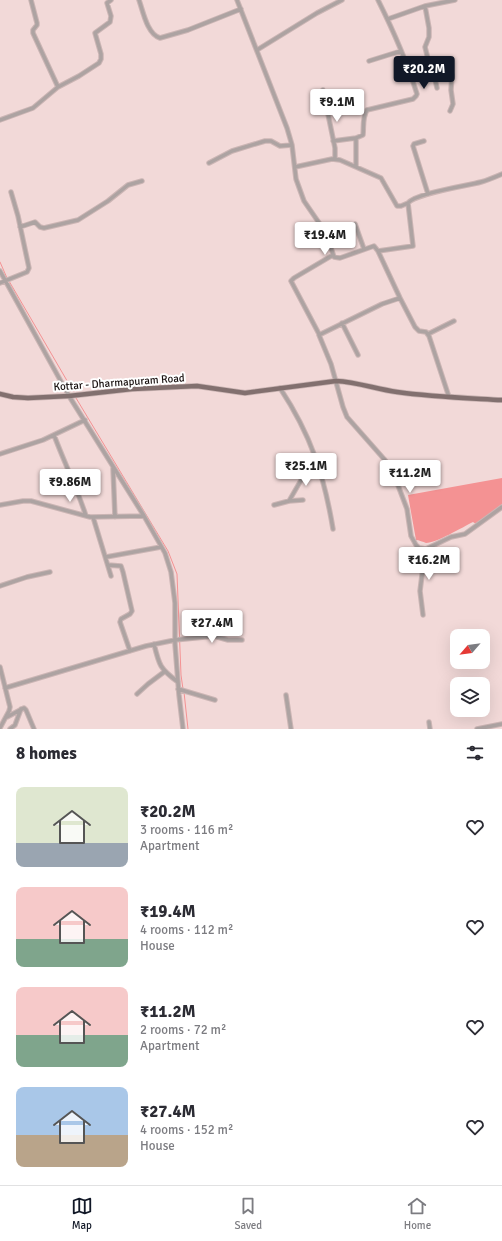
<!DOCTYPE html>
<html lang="en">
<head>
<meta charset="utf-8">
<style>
	body { margin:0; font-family:Signika,sans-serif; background:#f2f2f3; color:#2b2b33; height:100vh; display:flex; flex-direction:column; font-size:15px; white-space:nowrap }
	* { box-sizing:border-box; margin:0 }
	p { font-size:13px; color:#7c7c81 }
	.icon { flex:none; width:22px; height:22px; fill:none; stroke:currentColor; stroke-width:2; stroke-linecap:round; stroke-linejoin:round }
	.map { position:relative; height:729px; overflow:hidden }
	.sheet { display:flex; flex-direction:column; background:#fff; flex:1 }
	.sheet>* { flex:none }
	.needle { width:26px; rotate:242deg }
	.buttons { position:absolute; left:450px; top:629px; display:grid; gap:8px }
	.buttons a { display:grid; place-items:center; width:40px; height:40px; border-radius:8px; background:#fff; box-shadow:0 4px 16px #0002; font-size:20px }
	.price { position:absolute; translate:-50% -34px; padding:0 9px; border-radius:4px; background:#fff; color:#222; font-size:13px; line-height:26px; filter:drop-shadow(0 1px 2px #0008) }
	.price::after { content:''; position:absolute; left:50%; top:24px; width:12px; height:9px; margin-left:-6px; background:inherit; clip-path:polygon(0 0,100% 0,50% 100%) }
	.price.selected { background:#111827; color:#fff }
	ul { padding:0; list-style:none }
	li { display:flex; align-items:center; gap:12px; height:100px; padding:0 16px }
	li span { display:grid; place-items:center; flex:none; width:112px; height:80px; border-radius:8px; color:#555 }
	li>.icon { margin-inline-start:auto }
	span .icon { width:48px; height:48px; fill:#fffc; stroke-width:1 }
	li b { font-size:17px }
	h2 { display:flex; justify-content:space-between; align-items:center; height:48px; padding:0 16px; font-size:17px }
	.tabs { display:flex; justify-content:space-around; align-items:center; height:56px; border-top:1px solid #e1e1e2; background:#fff; font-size:11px; color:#7c7c81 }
	.tabs a { display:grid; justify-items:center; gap:2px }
	.tabs .selected { color:#111827 }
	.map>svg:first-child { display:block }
	.water { fill:#f49293 }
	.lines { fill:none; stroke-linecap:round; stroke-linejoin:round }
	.stream { stroke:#f49293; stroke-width:1 }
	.minor-casing { stroke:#cbb5b4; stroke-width:5.5 }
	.major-casing { stroke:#cbb5b4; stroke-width:6 }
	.minor { stroke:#ada3a2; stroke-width:3.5 }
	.major { stroke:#82706f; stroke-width:4.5 }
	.labels { text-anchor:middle; stroke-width:4; stroke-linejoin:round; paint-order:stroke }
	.street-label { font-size:11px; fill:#18100f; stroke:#fff }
</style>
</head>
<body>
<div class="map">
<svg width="502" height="729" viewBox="0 0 502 729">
	<rect width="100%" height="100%" fill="#f2d9d8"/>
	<path class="water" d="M502,478v26l-26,20 -3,-2c-10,5 -37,21 -47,21 -3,-1 -7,-3 -10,-3l-8,-45z"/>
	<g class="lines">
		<path class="stream" d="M0,262l7,16
			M9,281l64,110
			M76,398l92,153 9,23 4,101 2,14
			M184,692l4,37"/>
		<g class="minor-casing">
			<path id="minor" d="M31,0l6,23v2l-4,5v3l25,54
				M139,0c4,11 8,34 21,38l28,-8 53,-21
				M237,0l50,128 5,17 4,34 8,22 22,32 8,24 6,1 34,-12 4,5 22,47 15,29 4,4 7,1 3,4 20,61
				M425,6l4,22v9l-4,10 5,20
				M388,19l37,-13 30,-6
				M257,50l60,-37 25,-13
				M369,61l32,-10
				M432,66l5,22
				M409,72l32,-8 5,1 6,10 -1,15 2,14 -3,7
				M323,90l12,58v11
				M0,120l33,-12 25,-21 21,-11 20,-13 2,-4v-5l-6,-21 15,-11 1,-6 -4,-13 4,-3
				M356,138v29
				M333,141l23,-3 7,-3c1,-8 -1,-17 4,-25l46,-11 3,-3 1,-2c-10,-32 -24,-64 -39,-94
				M424,141l-10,3 -1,2 15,48
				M209,163l23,-12 33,-10h6l9,5 12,-1
				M295,167l37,-8 8,1 41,18 16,28h4l7,-3
				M355,224l9,25
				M20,227l15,-5 5,5 4,1 34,-8 30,-19 20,-16 14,-4
				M378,251l35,-5 -5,-43c8,-10 58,-17 73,-21 7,-2 14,-5 21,-8
				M0,271l69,125 75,120 21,37 6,19 4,31v41l4,51 4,34
				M0,283l27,-11 2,-4 -11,-52 -7,-24
				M400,298l-18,6 -63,31 12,29 12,43 4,10 37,42 7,9 5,12 11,29 4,27 5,9 3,3 7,1 25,-12 14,-3 37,-27
				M342,323l16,32
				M319,334l-28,-53 3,-3 39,-23
				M428,334l26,-13
				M280,388c31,47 44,87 53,141
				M54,435c10,27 23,53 32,81
				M0,454l43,-14 42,-20
				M113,468l2,49
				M289,501l15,-26 15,-8
				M0,505l23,-4h8l59,16 54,-1
				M274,505l15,-4 14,-1
				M93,517l18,59
				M423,549v18l-3,24 3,24
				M106,557l55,-10
				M108,565l13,1 2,6 9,39 -2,3 -9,5 -1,3 10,29
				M0,586l27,-9 23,-5
				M154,644c5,21 6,25 24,38
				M0,667l10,40 -1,4 -9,17
				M5,688l141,-42 29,-6 39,-4 14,4h14
				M178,689l37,11
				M137,694l11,-10 16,-12
				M286,695l5,34
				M7,717l17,-9 2,2 8,19
				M429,722l1,7
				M10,729l5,-4 6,-16
				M477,729l25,-5"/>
		</g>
		<g class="major-casing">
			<path id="major" d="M0,394l13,3 15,1 41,-2 63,-7 65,-3 48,7 91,-12c21,1 40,8 61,11 35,5 70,6 105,8"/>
		</g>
		<use href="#minor" class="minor"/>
		<use href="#major" class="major"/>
	</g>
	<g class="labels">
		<g class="street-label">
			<text transform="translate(119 382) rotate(-4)" y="4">Kottar - Dharmapuram Road</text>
		</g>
	</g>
</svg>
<div class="buttons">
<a><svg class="needle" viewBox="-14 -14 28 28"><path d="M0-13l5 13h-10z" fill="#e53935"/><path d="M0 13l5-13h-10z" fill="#7c7c81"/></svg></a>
<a><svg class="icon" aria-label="layers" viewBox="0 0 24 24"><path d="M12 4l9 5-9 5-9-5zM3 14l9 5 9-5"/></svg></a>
</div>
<b class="price selected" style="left:424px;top:90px">₹20.2M</b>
<b class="price" style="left:337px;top:123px">₹9.1M</b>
<b class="price" style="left:325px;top:256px">₹19.4M</b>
<b class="price" style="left:306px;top:487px">₹25.1M</b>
<b class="price" style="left:410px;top:494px">₹11.2M</b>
<b class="price" style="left:70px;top:503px">₹9.86M</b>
<b class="price" style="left:429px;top:581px">₹16.2M</b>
<b class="price" style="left:212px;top:644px">₹27.4M</b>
</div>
<section class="sheet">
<h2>8 homes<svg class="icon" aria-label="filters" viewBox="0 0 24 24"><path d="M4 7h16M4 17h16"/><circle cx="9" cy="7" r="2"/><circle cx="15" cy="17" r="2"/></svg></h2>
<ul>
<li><span style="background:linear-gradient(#dfe7d0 70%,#9aa5b1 0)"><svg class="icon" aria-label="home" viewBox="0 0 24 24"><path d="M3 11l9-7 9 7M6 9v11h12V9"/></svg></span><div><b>₹20.2M</b><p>3 rooms · 116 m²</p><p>Apartment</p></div><svg class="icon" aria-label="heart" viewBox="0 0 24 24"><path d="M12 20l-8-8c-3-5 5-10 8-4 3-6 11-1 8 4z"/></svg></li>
<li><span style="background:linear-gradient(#f6c9c9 65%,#7fa58c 0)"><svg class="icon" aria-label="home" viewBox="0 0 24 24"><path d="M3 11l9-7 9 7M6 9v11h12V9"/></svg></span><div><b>₹19.4M</b><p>4 rooms · 112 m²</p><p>House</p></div><svg class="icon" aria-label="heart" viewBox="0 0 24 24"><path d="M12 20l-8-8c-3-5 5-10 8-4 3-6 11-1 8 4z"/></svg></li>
<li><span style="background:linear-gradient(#f6c9c9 60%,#7fa58c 0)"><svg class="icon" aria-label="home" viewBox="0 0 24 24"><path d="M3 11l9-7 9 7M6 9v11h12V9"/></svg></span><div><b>₹11.2M</b><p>2 rooms · 72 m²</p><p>Apartment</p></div><svg class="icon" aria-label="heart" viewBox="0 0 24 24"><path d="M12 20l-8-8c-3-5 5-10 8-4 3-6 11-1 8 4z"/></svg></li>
<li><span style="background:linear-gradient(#a9c7e8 60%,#b9a48a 0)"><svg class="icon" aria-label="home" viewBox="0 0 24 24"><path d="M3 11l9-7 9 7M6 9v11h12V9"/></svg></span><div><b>₹27.4M</b><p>4 rooms · 152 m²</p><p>House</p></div><svg class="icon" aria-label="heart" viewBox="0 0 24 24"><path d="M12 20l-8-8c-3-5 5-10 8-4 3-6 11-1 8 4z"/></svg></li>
</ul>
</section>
<nav class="tabs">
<a class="selected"><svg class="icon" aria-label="map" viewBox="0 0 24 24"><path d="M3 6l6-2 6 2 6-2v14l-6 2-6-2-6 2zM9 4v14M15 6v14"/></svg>Map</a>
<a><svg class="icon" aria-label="saved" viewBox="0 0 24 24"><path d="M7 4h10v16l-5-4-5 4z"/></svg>Saved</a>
<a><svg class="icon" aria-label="home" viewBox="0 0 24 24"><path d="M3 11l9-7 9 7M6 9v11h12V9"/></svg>Home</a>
</nav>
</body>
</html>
